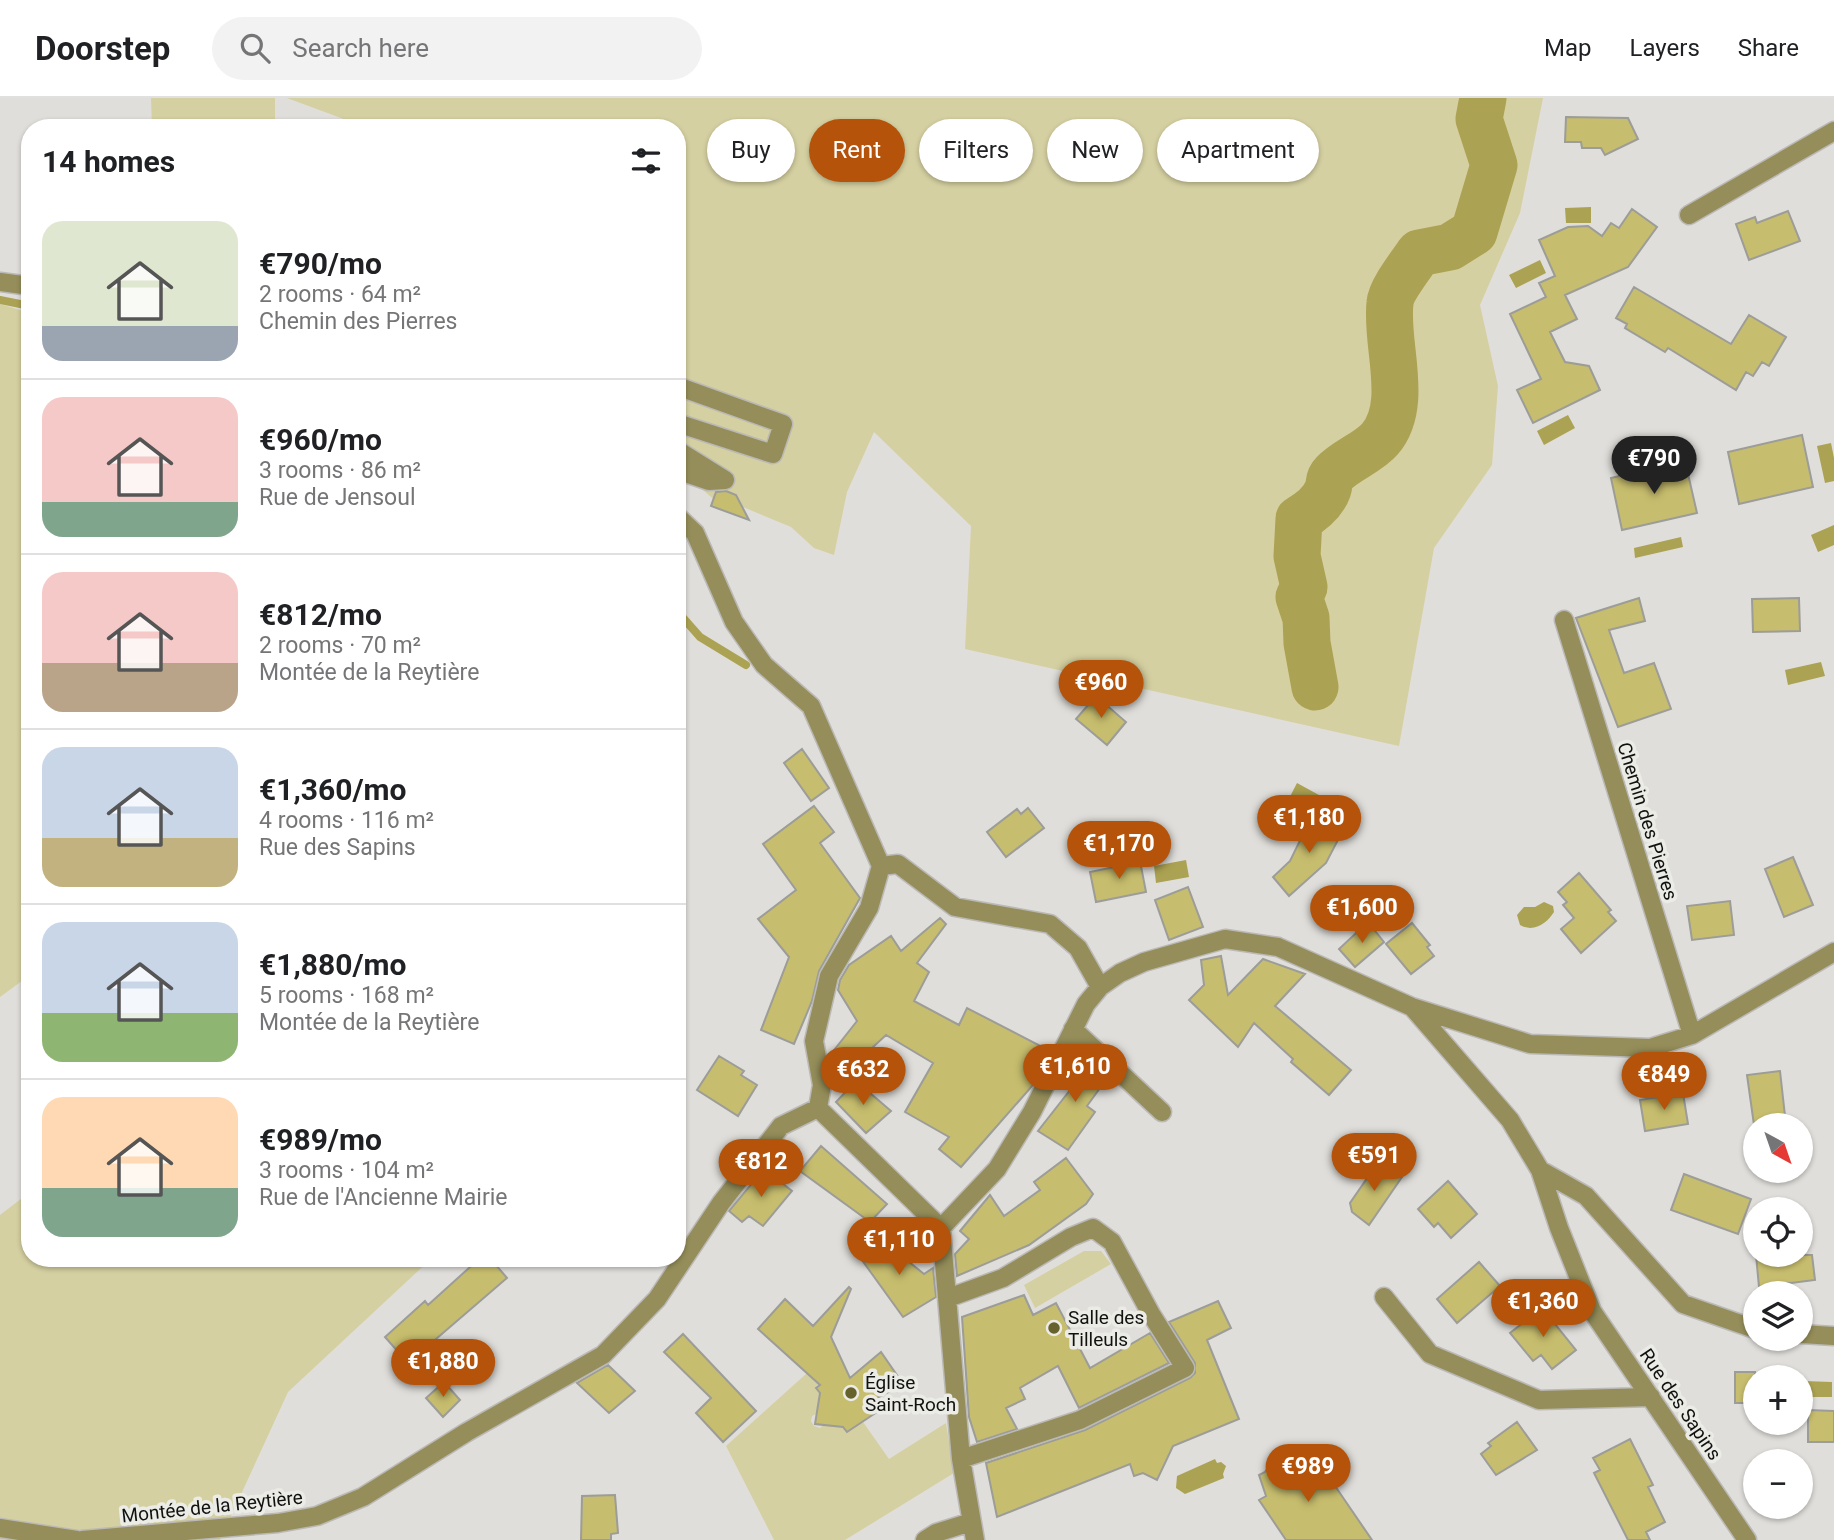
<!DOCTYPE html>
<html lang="en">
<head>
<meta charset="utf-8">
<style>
	body { margin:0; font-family:Roboto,sans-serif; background:#f2f2f2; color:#202124; height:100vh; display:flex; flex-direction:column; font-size:26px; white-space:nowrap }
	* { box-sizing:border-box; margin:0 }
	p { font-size:23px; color:#757577 }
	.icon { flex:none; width:38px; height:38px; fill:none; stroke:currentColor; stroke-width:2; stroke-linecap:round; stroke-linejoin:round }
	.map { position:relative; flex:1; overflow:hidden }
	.details { position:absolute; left:21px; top:21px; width:665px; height:1148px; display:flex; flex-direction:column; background:#fff; border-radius:28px; box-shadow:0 2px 5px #0004 }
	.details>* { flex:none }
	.guide { position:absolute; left:707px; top:21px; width:665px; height:63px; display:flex; gap:14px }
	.needle { width:46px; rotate:140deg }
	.controls { position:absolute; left:1743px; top:1015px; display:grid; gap:14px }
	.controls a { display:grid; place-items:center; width:70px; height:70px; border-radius:50%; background:#fff; box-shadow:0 2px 5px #0004; font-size:35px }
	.price { position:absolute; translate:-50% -60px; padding:0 16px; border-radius:24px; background:#b45309; color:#fff; font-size:23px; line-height:46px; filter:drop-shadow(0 2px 4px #0008) }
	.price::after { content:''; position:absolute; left:50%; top:42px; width:21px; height:16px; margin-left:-10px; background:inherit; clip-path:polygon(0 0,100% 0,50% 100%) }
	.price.on { background:#222; color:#fff }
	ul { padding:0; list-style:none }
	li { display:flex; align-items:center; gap:21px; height:175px; padding:0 21px }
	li+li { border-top:2px solid #e0e0e0 }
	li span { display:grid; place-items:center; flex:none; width:196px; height:140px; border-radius:21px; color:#555 }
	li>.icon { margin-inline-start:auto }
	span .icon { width:84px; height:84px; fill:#fffc; stroke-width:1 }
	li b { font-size:30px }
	h2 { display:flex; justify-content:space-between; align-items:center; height:84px; padding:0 21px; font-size:30px }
	.tag { padding:0 24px; border-radius:32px; background:#fff; box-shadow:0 2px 5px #0004; font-size:24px; line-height:63px }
	.tag.on { background:#b45309; color:#fff }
	header { display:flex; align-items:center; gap:42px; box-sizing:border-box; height:98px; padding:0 35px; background:#fff; border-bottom:2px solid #e0e0e0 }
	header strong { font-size:33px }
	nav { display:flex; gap:38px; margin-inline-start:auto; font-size:24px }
	.search { width:490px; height:63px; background:#f2f2f2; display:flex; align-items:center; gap:18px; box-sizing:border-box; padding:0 24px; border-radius:38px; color:#757577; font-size:26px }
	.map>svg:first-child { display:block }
	.green { fill:#d5d0a1 }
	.water { fill:#aca253 }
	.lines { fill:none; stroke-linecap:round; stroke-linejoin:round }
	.stream { stroke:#aca253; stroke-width:8 }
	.river { stroke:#aca253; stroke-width:47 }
	.building { fill:#c7bd6e; stroke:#9c9c98; stroke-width:2 }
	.minor-casing { stroke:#bab9b6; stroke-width:21 }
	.minor { stroke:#958e5a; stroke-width:18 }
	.poi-dot { fill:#67612d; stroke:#ecece7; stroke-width:2.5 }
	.labels { text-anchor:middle; stroke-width:7; stroke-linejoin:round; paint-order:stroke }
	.street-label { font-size:19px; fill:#111110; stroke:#ecece7 }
	.poi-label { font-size:19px; fill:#111110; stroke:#ecece7; text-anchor:start }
</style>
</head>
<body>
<header>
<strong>Doorstep</strong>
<div class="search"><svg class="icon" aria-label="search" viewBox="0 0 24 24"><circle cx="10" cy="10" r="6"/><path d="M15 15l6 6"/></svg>Search here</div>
<nav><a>Map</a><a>Layers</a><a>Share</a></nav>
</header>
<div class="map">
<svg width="1834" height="1442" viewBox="0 0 1834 1442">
	<rect width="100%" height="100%" fill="#dfdeda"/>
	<path class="green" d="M151,0h124v30h-123z
		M287,0h1256l-23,115 -40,92 18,81 -6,79 -58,83 -35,198 -434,-97 6,-123 -97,-94 -27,60 -13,63 -20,-7 -23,-21 -48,-20 -13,6 -40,-34 -13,-22v-329h-309z
		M0,206l30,9v662l-30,22z
		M30,1094v66h402l-144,134 -68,148h-220v-325z
		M1084,1153h17l10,13 -76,44 -11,-23z
		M816,1267l9,15 -10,7 8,12 -5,14 -6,3 -1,5 3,5 6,2 4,-4 17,1 6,7 16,-10 26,37 57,-36 8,50 -109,67h-71l-48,-94z"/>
	<path class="water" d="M1591,109v16h-25l-1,-15z
		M1540,162l6,13 -30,15 -7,-13z
		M1568,317l7,13 -31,17 -7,-14z
		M1831,345l3,15v23l-9,2 -8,-37z
		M1834,427v20l-16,7 -7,-17z
		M1681,439l2,10 -48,11 -1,-10z
		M1821,564l4,14 -37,9 -3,-15z
		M1297,685l22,12 -3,7 -7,3 -12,24 -19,-9z
		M1186,762l3,17 -33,6 -2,-17z
		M1544,804l9,4 1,6c-7,11 -20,21 -34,13l-3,-10 7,-8h11z
		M1804,1283l28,1v15h-28z
		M1215,1361l2,4 4,-1 5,4 -3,8 1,4 -39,16 -9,-6 1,-12z"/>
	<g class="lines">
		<path class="stream" d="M0,202l30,6
			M677,513l23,26 46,28"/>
		<path class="river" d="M1315,589l-8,-44 -1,-25 -7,-21 5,-10 -7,-31 2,-37c12,-7 24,-16 29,-30 2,-6 0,-10 5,-15 13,-14 35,-21 47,-35 30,-35 5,-95 10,-136 1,-13 21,-38 29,-50l31,-6 24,-15 20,-67 -15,-46 4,-21"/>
	</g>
	<path class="building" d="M1566,19l62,1 10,21 -33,16 -4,-7h-19l-1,-6h-16z
		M1632,111l25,18 -29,40 -63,28 12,24 -27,13 15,30 24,4 11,24 -67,33 -16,-33 24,-11 -31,-65 36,-17 -7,-14 16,-7 -16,-36 29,-13 20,-1 14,10 9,-13 8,5z
		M1788,113l12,30 -51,19 -13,-36 19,-7 2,6z
		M1634,189l97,57 18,-29 37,22 -17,29 -7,-4 -9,14 -7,-4 -10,18 -68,-42 -3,4 -40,-24 2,-4 -11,-6z
		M1802,337l11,52 -74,17 -11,-52z
		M1685,363l12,52 -75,17 -11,-52z
		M726,393l10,4 13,25 -38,-14 5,-14z
		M1639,500l6,23 -36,9 15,43 30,-10 17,46 -53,18 -42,-109z
		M1799,500l1,33 -47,1 -1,-33z
		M1096,598l30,26 -19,23 -31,-26z
		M802,651l27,39 -18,13 -27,-38z
		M814,708l20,26 -14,11 40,55 -41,73 -7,30 -18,43 -33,-14 28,-73 -31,-38 38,-29 -33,-46z
		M1028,710l16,20 -38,29 -19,-25 30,-23 4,5z
		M1312,718l29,15 -1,5 -14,27 -37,33 -16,-19 17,-16z
		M1139,758l7,36 -50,10 -6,-30 29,-6 3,-6z
		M1793,759l20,48 -29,12 -19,-48z
		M1579,775l32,37 -3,2 8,9 -35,32 -20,-24 13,-11 -11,-13 4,-3 -9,-10z
		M1188,789l15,40 -34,13 -14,-40z
		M1730,803l4,34 -42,5 -5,-34z
		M940,820l6,6 -29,39 12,9 -15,29 45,24 8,-17 83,43 -17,34 -72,82 -22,-18 10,-12 -44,-25 28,-49 -47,-28 -41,38 -14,-19 26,-33 -19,-31 2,-10 9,-15 42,-29 10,15z
		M1368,824l16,20 -29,25 -16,-18z
		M1412,825l18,22 -3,2 7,9 -23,18 -25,-30z
		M1221,858l7,39 35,-36 42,15 -30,32 76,64 -22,25 -38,-33 2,-3 -39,-36 -16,24 -49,-47 15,-15 -3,-25z
		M1081,955l27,24 -21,29 8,6 -27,38 -30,-19 36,-46 -8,-7z
		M719,958l25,15 -3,4 16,10 -19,31 -41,-26z
		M1780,973l6,54h-32l-7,-50z
		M856,983l35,30 -25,22 -30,-31z
		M1683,995l5,31 -43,7 -5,-31z
		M821,1048l66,58 -17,18 -70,-51z
		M1066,1060l27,36 -7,10 -57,41 -72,31 -2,-22 14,-15 -9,-8 30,-36 14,21 36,-26 -6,-8z
		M1379,1063l23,16 -33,48 -17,-13 -2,-9z
		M764,1071l28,22 -29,35 -14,-10 -7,6 -13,-11z
		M1684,1076l67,25 -13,35 -67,-24z
		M1448,1083l29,33 -26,24 -13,-15 -4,4 -16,-18z
		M876,1137l48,39 9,-6 3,29 -33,20 -44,-61z
		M1756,1157h56l3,25 -56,7z
		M480,1160h10l17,20 -99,85 -23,-26 40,-36 3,4z
		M1479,1164l21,24 -43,37 -20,-24z
		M849,1189l2,2 -20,48 19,41 31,-26 22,32 -33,18 7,10 -30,20 -4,-5 -28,-3 5,-31 -4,-5 4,-3 -62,-56 27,-30 28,27z
		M1024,1197l9,20 23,-12 34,65 60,-35 19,30 -90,45 -21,-42 -38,22 5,11 -19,9 11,21 -40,13 -8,-25 -7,-100z
		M1218,1203l13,27 -24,12 32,79 -66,27 -16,34 -14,-7 -9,3 -4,-12 -133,53 -11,-54 99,-33 105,-52 5,-5v-10l-26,-41z
		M1542,1210l34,42 -24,19 -11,-14 -8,6 -23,-28z
		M683,1236l73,77 -33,31 -27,-29 15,-15 -47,-46z
		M608,1267l27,26 -26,22 -32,-30z
		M1735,1274h20v31h-20z
		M444,1284l16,18 -17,17 -17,-19z
		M1808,1312l26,1v31h-26z
		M1517,1324l20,28 -41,25 -15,-21 10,-8 -3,-3z
		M1630,1341l23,46 -5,2 17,35 -19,10 4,8h-22l-34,-67 6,-3 -7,-12z
		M1281,1359l7,2 13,13 17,-11 54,79h-86l-27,-40 7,-4 -7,-21 6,-3 8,-13z
		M615,1397l3,38 -7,1v6h-30l1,-44z"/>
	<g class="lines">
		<g class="minor-casing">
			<path id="minor" d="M1689,117l145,-84
				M0,184l30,4
				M677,288l106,38 -10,30 -96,-31
				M677,352l48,30 -16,1 -32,-11
				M677,418l18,17 39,89 30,43 47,41 70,160 -12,42 -40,68 -15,65 8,44 -4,23
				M1564,522l128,415
				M881,768l17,-2 57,43 95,17 28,24 22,39
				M1413,910l97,112 30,50 19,58 33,83 155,229
				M1073,931l89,83
				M818,1010l123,120 20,231 14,81
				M1540,1072l46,26 97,108 72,25
				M941,1130l56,-59 35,-57 54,-108 14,-17 20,-14 24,-11 81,-23 53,8 134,60 118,37 120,4 42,-13 142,-83
				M1384,1199l46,57 109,46 112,-3
				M948,1200l55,-20 68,-41 22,-9 19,14 39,72 34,54 -105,52 -119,39
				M1801,1236l33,2
				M0,1430l77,12
				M82,1442l196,-17 39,-7 46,-19 104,-65 136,-77 54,-56 64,-96 60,-77 37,-18
				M925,1442l11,-7 35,-11"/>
		</g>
		<use href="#minor" class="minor"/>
	</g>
	<g class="poi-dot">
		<circle cx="1054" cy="1230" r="7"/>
		<circle cx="851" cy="1295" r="7"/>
	</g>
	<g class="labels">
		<g class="street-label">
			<text transform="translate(1648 723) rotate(73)" y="7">Chemin des Pierres</text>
			<text transform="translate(1681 1306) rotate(56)" y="7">Rue des Sapins</text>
			<text transform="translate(212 1408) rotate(-6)" y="7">Montée de la Reytière</text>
		</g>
		<g class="poi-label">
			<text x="1068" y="1226">Salle des<tspan x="1068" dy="22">Tilleuls</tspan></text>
			<text x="865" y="1291">Église<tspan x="865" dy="22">Saint-Roch</tspan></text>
		</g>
	</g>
</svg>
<div class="controls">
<a><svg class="needle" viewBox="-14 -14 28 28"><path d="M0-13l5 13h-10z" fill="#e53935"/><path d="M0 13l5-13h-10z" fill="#757577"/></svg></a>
<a><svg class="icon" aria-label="locate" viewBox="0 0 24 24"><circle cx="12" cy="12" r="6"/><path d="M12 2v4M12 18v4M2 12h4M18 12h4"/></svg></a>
<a><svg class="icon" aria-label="layers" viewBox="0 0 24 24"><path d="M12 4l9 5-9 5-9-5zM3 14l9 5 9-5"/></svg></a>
<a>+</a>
<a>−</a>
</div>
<b class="price on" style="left:1654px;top:398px">€790</b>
<b class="price" style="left:1101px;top:622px">€960</b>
<b class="price" style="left:1309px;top:757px">€1,180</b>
<b class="price" style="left:1119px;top:783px">€1,170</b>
<b class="price" style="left:1362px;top:847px">€1,600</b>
<b class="price" style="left:1075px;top:1006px">€1,610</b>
<b class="price" style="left:863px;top:1009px">€632</b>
<b class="price" style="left:1664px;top:1014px">€849</b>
<b class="price" style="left:1374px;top:1095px">€591</b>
<b class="price" style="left:761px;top:1101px">€812</b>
<b class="price" style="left:899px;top:1179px">€1,110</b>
<b class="price" style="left:1543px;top:1241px">€1,360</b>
<b class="price" style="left:443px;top:1301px">€1,880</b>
<b class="price" style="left:1308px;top:1406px">€989</b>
<div class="guide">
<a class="tag">Buy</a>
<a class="tag on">Rent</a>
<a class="tag">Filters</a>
<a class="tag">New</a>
<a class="tag">Apartment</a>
</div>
<section class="details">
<h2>14 homes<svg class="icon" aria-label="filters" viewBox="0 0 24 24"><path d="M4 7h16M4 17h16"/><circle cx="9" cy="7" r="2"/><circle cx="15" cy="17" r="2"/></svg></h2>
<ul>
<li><span style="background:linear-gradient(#dfe7d0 75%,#9aa5b1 0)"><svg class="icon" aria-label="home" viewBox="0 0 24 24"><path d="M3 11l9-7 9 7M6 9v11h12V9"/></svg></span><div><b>€790/mo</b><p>2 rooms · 64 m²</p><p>Chemin des Pierres</p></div></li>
<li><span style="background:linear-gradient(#f6c9c9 75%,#7fa58c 0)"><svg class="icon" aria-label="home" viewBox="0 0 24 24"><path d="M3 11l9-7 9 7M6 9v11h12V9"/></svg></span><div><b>€960/mo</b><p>3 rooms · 86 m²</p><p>Rue de Jensoul</p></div></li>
<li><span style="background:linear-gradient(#f6c9c9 65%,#b9a48a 0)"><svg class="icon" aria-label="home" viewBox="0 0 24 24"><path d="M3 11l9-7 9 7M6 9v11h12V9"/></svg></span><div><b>€812/mo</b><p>2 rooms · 70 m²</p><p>Montée de la Reytière</p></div></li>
<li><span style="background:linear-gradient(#c9d6e8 65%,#c2b280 0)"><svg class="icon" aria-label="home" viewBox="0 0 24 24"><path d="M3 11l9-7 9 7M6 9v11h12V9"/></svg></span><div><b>€1,360/mo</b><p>4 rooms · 116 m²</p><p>Rue des Sapins</p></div></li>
<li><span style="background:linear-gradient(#c9d6e8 65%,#8fb573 0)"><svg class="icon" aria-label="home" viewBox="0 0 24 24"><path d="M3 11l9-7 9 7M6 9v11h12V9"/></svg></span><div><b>€1,880/mo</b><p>5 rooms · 168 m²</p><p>Montée de la Reytière</p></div></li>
<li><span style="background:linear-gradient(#ffd9b3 65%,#7fa58c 0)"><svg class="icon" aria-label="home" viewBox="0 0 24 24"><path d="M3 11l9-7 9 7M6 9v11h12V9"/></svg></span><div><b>€989/mo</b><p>3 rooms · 104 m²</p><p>Rue de l'Ancienne Mairie</p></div></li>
</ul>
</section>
</div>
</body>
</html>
